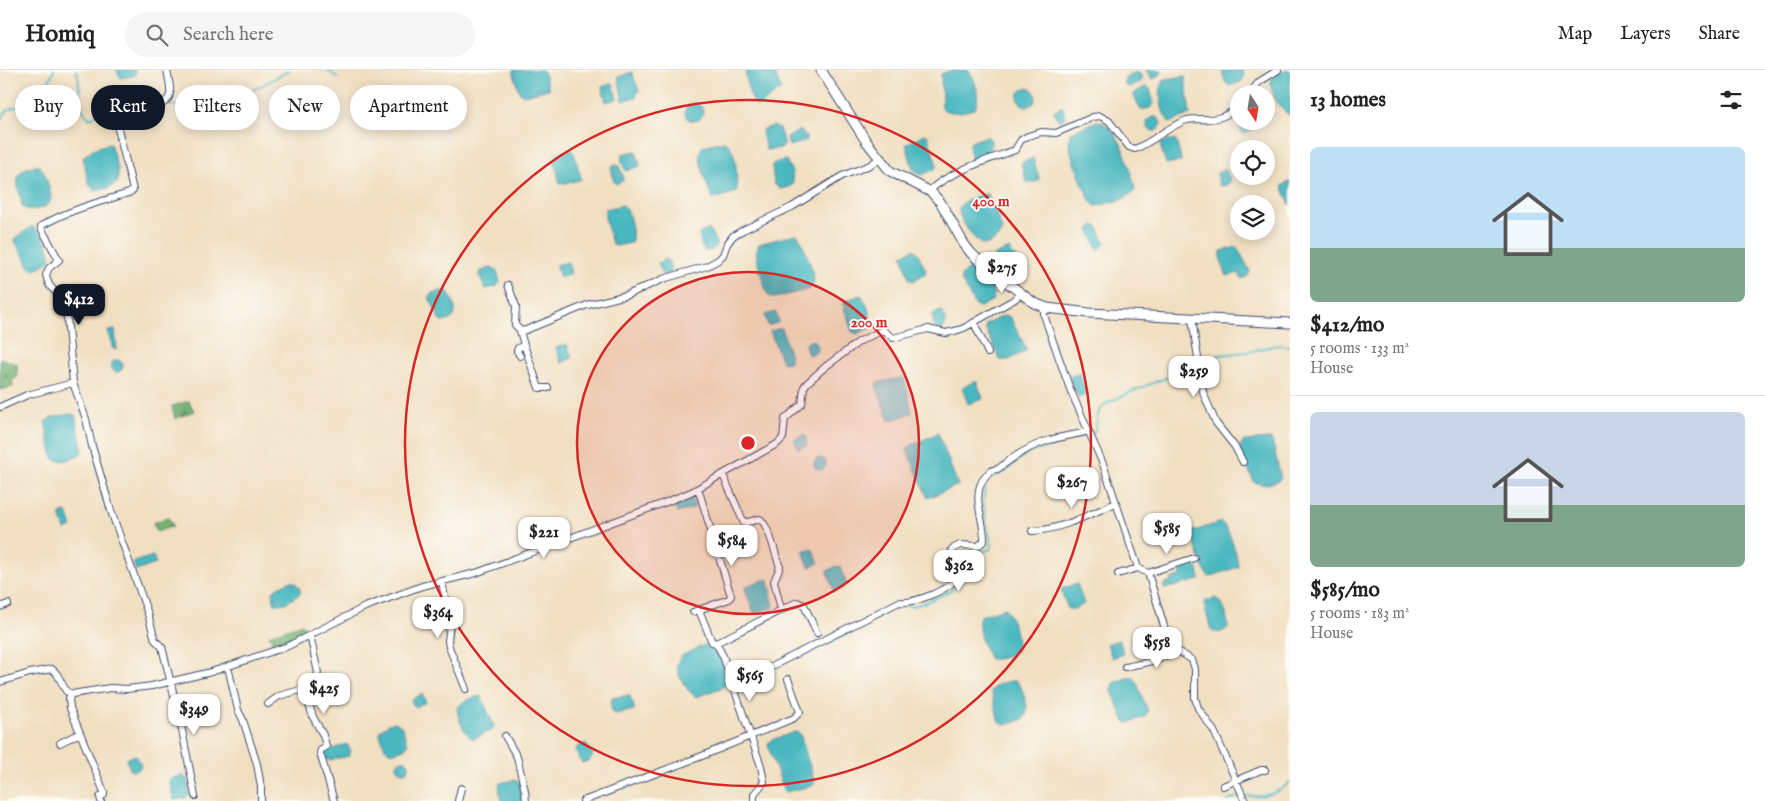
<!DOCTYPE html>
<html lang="en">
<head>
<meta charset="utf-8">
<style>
	body { margin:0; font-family:"IM FELL English",serif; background:#f6f6f6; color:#222; height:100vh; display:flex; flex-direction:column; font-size:19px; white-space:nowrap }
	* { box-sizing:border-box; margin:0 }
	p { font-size:16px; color:#767676 }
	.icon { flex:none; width:28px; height:28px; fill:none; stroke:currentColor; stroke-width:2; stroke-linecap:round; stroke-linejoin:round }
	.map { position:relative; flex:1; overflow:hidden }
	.panel { display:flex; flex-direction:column; background:#fff; width:475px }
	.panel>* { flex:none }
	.hud { position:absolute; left:15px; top:15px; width:475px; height:45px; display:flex; gap:10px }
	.needle { width:32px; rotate:168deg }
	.buttons { position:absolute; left:1230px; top:15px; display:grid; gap:10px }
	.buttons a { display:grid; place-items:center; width:45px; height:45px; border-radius:50%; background:#fff; box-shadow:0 2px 12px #0003; font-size:25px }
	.price { position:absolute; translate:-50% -42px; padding:0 11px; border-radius:10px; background:#fff; color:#222; font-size:16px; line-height:32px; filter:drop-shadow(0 1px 2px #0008) }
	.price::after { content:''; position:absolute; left:50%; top:30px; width:15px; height:11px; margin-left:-8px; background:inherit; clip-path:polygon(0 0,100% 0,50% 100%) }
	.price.on { background:#111827; color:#fff }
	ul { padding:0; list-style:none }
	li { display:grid; align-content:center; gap:10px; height:265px; padding:0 20px }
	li+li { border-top:1px solid #e0e0e0 }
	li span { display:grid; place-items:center; height:155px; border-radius:8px; color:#555 }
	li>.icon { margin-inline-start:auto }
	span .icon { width:90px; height:90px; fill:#fffc; stroke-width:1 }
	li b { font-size:21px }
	h2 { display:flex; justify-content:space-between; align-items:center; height:60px; padding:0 20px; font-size:21px }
	.tag { padding:0 18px; border-radius:22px; background:#fff; box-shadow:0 2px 12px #0003; font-size:18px; line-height:45px }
	.tag.on { background:#111827; color:#fff }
	header { display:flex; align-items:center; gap:30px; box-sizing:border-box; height:70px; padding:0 25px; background:#fff; border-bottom:1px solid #e0e0e0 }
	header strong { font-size:24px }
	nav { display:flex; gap:28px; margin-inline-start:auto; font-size:18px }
	.search { width:350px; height:45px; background:#f6f6f6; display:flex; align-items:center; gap:12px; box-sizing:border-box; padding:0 18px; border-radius:28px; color:#767676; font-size:19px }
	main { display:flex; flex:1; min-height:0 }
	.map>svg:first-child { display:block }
	.forest { fill:url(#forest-firs); stroke:#477068 }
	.water { fill:#48b7bf; stroke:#32738e }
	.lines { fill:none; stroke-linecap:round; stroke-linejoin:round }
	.stream { stroke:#48b7bf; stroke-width:2 }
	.minor-casing { stroke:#3b496d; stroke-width:8 }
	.secondary-casing { stroke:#3b496d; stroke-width:11 }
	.minor { stroke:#fff; stroke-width:6 }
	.secondary { stroke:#fff; stroke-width:9 }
	.ring { fill:none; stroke:#d62828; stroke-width:2.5 }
	.centre { fill:#d62828; stroke:#fdfcf7; stroke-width:2.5 }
	.ring-label { font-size:15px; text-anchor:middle; font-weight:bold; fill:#d62828; stroke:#fdfcf7; stroke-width:4; stroke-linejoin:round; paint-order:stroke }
</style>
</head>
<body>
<header>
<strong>Homiq</strong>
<div class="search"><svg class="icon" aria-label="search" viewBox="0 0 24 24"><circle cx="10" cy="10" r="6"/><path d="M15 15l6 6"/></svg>Search here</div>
<nav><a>Map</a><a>Layers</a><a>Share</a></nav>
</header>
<main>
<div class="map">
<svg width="1290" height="731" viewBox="0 0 1290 731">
	<defs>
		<pattern id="forest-firs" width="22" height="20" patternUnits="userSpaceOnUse" patternTransform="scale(1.25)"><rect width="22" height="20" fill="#73b071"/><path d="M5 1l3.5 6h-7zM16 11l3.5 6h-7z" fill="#5e9060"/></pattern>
	</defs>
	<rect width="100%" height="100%" fill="#fdfcf7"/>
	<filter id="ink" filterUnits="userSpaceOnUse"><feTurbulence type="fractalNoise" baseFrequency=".02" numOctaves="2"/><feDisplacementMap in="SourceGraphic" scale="10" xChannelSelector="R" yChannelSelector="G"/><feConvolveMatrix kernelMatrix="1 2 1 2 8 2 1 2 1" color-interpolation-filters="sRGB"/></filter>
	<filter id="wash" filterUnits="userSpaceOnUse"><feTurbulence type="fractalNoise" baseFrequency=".0096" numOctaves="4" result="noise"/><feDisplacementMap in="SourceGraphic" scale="20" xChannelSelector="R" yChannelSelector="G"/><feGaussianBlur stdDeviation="1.12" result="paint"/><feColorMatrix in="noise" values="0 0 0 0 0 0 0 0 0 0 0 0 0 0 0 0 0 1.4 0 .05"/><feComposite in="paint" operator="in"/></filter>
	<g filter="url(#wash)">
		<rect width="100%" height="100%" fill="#f1dfc1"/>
		<path class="forest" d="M0,288l17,6 1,12 -6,5 1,6 -13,3z
			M189,331l5,10 -19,8 -3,-13z
			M168,447l5,9 -16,6 -4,-9z
			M302,554l6,9 -33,16 -6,-14z"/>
		<path class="water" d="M116,0h19l1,3 -3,3 -12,2z
			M513,0h30l6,19 -25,6 -5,-3z
			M745,0h29l7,19 -21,16 -3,1c-9,-9 -10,-24 -12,-36z
			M952,0h16c8,8 13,30 6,39 -11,3 -20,5 -30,1l-2,-3 -1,-33z
			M1146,0h16v2l-4,5 -6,2z
			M1222,0h21l1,8 -3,4 -12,4 -4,-4z
			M1287,0h3v45c-9,-3 -25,-29 -17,-38 3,-3 10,-5 14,-7z
			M632,2l7,19 -4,6 -12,4 -5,-24z
			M1137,2l3,2 2,4v3l-12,6 -4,-1 -2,-4 1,-4z
			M1185,6l5,38 -20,9c-9,-10 -14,-33 -5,-44z
			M613,13l4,16 -11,3 -4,-15z
			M1146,16l4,3 4,15 -4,4 -9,2 -8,-16z
			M1018 27a9 9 0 1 1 18 0a9 9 0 1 1-18 0Z
			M685 42a9 9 0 1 1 18 0a9 9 0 1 1-18 0Z
			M1060,37h3l2,11 -6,3 -5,-10z
			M1239,43v8h10l3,8 -6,4h-4l-8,-16z
			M1147 54a7 7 0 1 1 14 0a7 7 0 1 1-14 0Z
			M1097,51c24,4 32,46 38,66l-1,5 -13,8 -24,6 -3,-1 -4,-5c-6,-15 -27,-54 -19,-68z
			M773,56l6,3 6,16 -3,3 -16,2 -4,-18 1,-3z
			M800,60l6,7v4l-17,5 -2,-8z
			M925,64l3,2 9,30 -3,4 -13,5 -8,-6 -7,-25z
			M987,66l4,4 -1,16 -16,7 -2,-1 -3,-17 2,-3z
			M1174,69l2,1 5,19v2l-15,3 -6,-19 1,-2z
			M724,71c15,9 12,36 13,51l-23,7c-5,-5 -15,-37 -14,-45 0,-5 1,-4 3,-8z
			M110,73l8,26v13l-9,6 -14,3 -6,-6 -6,-28 10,-8z
			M571,80l3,3 7,25 -1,2 -20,4 -6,-25 4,-6z
			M636,81l4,15 -14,5 -4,-8v-9z
			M1033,88l6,20 -1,3 -9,2 -3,-2 -5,-18z
			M786,90l6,12 1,12 -3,3 -10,2 -6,-5 -2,-19 2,-2z
			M616,95l3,1 4,9v6l-7,3 -2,-2 -3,-16z
			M34,96h5c6,5 7,11 9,18 1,4 3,9 3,12 1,13 -18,15 -26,13l-3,-3c-3,-20 -13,-35 12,-40z
			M1225,99l6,12 -4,4 -7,1 -1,-1 -2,-12z
			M1290,111v24l-8,-19z
			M985,124h3l14,35c-3,9 -10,15 -19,16 -8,-3 -29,-31 -23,-39 5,-7 17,-10 25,-12z
			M623,135c7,6 12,30 8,38l-15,3 -4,-2 -7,-26v-9z
			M1094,155l4,2 7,17 -6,5 -2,-1 -8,-19z
			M32,156c10,6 20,23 18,34 -5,5 -12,9 -19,9l-16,-28v-2z
			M709,159l7,13v4l-4,4 -7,1 -3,-4 -3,-13z
			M797,164c6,8 15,33 17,44 0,4 -2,8 -4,11l-35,9 -5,-1 -3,-3c-3,-12 -15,-39 -8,-50z
			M1237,177l13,24 -2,5 -6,3 -4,-6 -11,3 -6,-15v-10z
			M914,179l4,4 8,18 -2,4 -11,6 -4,-2 -7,-24z
			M1009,179l7,9v5l-16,4 -5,-8v-4z
			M665,189l4,3 3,11 -6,2 -4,-1 -4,-11z
			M568,192l3,12 -11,4 -4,-13z
			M492,197l5,3 3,12 -4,5 -11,2 -6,-14v-3z
			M969,198h5c9,9 22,19 19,32l-13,7 -5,-2 -14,-25v-4z
			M447,220c8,13 15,30 -5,32l-2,-1 -11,-24 3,-4z
			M861,225l6,10 6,22 -16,7 -5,-2 -8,-24v-7z
			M941,241c4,4 6,12 3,17l-4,2 -5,-3 -3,-11 2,-3z
			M776,242l3,10 -11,4 -3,-11z
			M1005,245l5,2 17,33 -18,10h-9l-15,-32 1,-4z
			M782,258l8,29v5l-6,1 -2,-1 -12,-31z
			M115,260l2,19h-4l-5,-18z
			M814,270l3,3 1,8 -10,4 -3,-10 3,-3z
			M567,274l5,14 -11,5 -5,-15z
			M111 296a6 6 0 1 1 12 0a6 6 0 1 1-12 0Z
			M1079,303l9,21 -9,4 -9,-19v-2z
			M904,307l8,36 -23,8 -13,-35 1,-3z
			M973,312h4l6,17 -15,5 -6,-16z
			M69,344l6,1 8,36c-7,7 -22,14 -30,7l-8,-36 6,-4z
			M938,363l20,52 -30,13 -21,-47 1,-4z
			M804,365l2,1 1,9 -9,4 -4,-10z
			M1269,369l3,1 9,38c-6,6 -19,8 -27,4l-15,-34 5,-7z
			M814 394a6 6 0 1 1 12 0a6 6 0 1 1-12 0Z
			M690,427l2,1 3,9 -6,3 -12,3 -3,-9z
			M67,442l5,15 -7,3 -5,-15 1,-2z
			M1221,452c8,5 17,35 17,45l-29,10 -6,-9 -12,-36z
			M812,478l7,15 -10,4 -6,-16z
			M153,486l3,8 -20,7 -3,-9z
			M1193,492l5,7 2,11 -36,9 -1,-4 8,-3v-2l10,-4 -2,-10z
			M837,496l3,1 7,18 -4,3 -9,3 -7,-20z
			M767,509l2,1 5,27 -4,2 -16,4 -9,-24 1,-3z
			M291,511c6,1 10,8 9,13l-14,9 -10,1 -2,-2 -1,-11 3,-3z
			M1077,514l7,20 -10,5h-6l-7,-18 2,-3z
			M1217,528c8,6 10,19 11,29 -3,5 -12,8 -17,3l-7,-26 2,-3z
			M1005,538c8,12 14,28 11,43 -7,5 -17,9 -26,8 -7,-11 -14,-31 -10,-43z
			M1118,570l2,1 3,13 -11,4 -5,-14z
			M704,575c15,0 22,25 22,38l-2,4 -28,10c-8,-5 -20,-22 -19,-33 1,-3 3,-5 4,-8z
			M1129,607h3l3,2 13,32 -4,6 -16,6 -3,-1 -14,-33 2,-6z
			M1011,611h5c7,5 15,30 8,37 -5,4 -14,6 -20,6l-5,-2 -8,-31c4,-7 11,-8 20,-10z
			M422,624l4,8 -11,5 -4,-6 1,-2z
			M629,625l5,10v5l-19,4 -3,-1 -1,-9 1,-6z
			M481,626l13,30 -2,4 -19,9c-9,-5 -15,-20 -16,-31 6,-7 14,-10 24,-12z
			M396,652l6,5 6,18 -4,4 -14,4 -5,-5 -6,-16c3,-5 11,-9 17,-10z
			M795,662l4,1 2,4 14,46 -3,3 -26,6 -2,-1 -16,-45 1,-4 2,-2z
			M586,673l7,12 -3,5 -7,3 -2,-1 -5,-11 1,-4z
			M347,674l4,7 -2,5 -20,4 -5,-1v-7z
			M135,685l2,1 4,10 -3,4 -7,1 -5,-12z
			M397 696a6 6 0 1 1 12 0a6 6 0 1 1-12 0Z
			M183,705l4,4 2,16 -3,3 -12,2 -5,-19 3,-3z
			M515,710l6,4 3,17h-23l-2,-16 1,-2z"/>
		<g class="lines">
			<path class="stream" d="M76,0c7,16 -1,37 14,49l10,-7 8,-3h16l15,-4h15
				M327,0l11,8
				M166,35c8,0 14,0 21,3 10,5 12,10 23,12l10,-6 17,-15 53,-29
				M0,50c2,-3 5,-7 8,-10 11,-10 19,7 37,-5l1,-5 -5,-9 1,-4 7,-6 5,-11
				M1201,294l18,-9 29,-3 29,-7 13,1
				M1093,364c6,-8 1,-18 8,-25 4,-6 13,-9 19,-12 25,-12 51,-20 76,-31
				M897,536c5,-1 10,0 16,0 11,-2 47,-17 50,-27 2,-9 -4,-18 -3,-27 12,-2 16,4 30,-3l2,-3c-4,-15 -13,-51 -4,-65 4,-6 14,-7 20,-11 7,-6 12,-13 20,-17l60,-18
				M828,573l61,-32
				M1228,731c10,-6 21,-4 32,-5 12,-1 22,-6 30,-14"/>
		</g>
	</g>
	<g filter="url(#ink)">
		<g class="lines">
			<g class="minor-casing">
				<path id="minor" d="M167,0c1,7 4,16 3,24 -1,13 -29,17 -40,20 -6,2 -10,2 -14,7l17,69 -4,3c-29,9 -61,17 -88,33v2l18,32 -10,8 -3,7 3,10 11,12 7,20 6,66 13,36 6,27 20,68 36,100 7,26 7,7 18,73 15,76
					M1249,24l10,-12 19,-12
					M929,121c21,-20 59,-31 86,-41l6,-10 7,-4 13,-4 15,1 37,-16 7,-1 9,5 20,26 6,2c18,-7 35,-24 52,-29 5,-1 10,-1 16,-1 15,1 24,-3 36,-13
					M508,215l8,21 -1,19 6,6 5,-1 61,-25 40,-10 36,-16 44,-13 11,-6 5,-5 4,-11 6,-8 10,-6 49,-23 50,-31 28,-11 10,-7
					M1044,237v8l4,12 22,62 33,75 35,104 10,5 22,73 22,14 3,9v29l3,10 16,23 31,70
					M1192,249l6,39v13l6,24 12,28 19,24 8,15
					M974,253l14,30
					M520,261l4,14 15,43h9
					M520,286l-3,-5 1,-3 6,-3
					M0,337l27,-12 46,-12
					M723,405l21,48 16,-4c10,8 15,36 20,48l-6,14 7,28
					M1032,461c29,-1 58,-17 84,-28
					M1148,503l46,-15
					M1118,504l20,-6
					M442,512l8,41 -2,18 1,6 17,42
					M0,537l8,-3
					M699,540l13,32 4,1 7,13 38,110 3,16 -10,12v7
					M693,542l36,-13 2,-3 -33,-108
					M310,565l8,38 -2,5 -12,11 9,28 10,18 3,11 -5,4 -1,3 14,48
					M716,573l81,-41 7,3 13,28
					M228,597l10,43 5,10 14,44 4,23v14
					M1125,597c16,-4 39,-6 50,-18
					M0,612l30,-9 22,-4 5,5 9,17 6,3 38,-6 17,1 25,-3 59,-14 77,-26 77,-39 57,-21 54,-13 188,-70 27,-11 86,-48 6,-6 2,-19 17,-15 2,-17 3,-4 18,-16 35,-26 23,-11 10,8 35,-9 18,4 9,-2 9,-3 51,-29 5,-5
					M733,616l166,-84c14,2 52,-12 58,-26l-5,-27 8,-4 18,1 6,-5c1,-20 -14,-46 1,-64 4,-5 7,-8 13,-8 15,-12 33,-24 52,-29 13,-4 26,-5 39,-9
					M72,624l-3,4 1,10 34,84v3l-4,2 1,4
					M268,634l11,-8 25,-7
					M505,666l12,21 8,34 1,10
					M60,673l20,-10
					M1223,716l38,-16h4
					M458,731l3,-13
					M583,731l119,-45 92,-38 6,-6 -12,-33"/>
			</g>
			<g class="secondary-casing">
				<path id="secondary" d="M821,0l45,71 24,30 41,21 10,11 23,41 7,9 13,12 50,38 13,5 42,5 201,10"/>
			</g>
			<use href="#minor" class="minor"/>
			<use href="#secondary" class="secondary"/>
		</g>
	</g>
	<circle cx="748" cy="373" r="171" fill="#d62828" fill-opacity=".12"/>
	<g class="ring">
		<circle cx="748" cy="373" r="171"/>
		<circle cx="748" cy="373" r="343"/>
	</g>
	<circle cx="748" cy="373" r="8" class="centre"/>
	<g class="ring-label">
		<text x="991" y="136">400 m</text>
		<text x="869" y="257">200 m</text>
	</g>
</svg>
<div class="buttons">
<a><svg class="needle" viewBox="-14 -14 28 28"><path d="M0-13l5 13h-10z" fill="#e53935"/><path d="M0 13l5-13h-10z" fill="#767676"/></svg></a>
<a><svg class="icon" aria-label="locate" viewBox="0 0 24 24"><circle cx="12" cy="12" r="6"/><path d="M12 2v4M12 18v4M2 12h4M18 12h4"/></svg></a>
<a><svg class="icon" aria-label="layers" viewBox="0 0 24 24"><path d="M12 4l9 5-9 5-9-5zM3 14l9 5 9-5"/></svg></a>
</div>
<b class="price" style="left:1002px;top:224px">$275</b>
<b class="price on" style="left:79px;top:256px">$412</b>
<b class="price" style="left:1194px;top:328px">$259</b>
<b class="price" style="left:1072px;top:439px">$267</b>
<b class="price" style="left:1167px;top:485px">$585</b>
<b class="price" style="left:544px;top:489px">$221</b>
<b class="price" style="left:732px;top:497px">$584</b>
<b class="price" style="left:959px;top:522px">$362</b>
<b class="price" style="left:438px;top:569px">$364</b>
<b class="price" style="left:1157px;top:599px">$558</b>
<b class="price" style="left:750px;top:632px">$565</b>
<b class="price" style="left:324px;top:645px">$425</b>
<b class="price" style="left:194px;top:666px">$349</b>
<div class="hud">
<a class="tag">Buy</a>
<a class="tag on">Rent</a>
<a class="tag">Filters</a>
<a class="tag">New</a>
<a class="tag">Apartment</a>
</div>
</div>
<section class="panel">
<h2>13 homes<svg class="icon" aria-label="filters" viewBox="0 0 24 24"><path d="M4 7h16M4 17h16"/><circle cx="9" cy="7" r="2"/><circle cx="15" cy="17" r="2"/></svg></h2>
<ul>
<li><span style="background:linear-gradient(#bfe0f5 65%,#7fa58c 0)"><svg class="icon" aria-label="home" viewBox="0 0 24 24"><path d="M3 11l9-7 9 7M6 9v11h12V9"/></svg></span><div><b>$412/mo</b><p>5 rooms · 133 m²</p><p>House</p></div></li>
<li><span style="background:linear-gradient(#c9d6e8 60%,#7fa58c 0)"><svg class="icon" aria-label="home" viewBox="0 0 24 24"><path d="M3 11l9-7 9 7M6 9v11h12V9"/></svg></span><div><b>$585/mo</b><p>5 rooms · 183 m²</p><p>House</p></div></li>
</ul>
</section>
</main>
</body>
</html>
